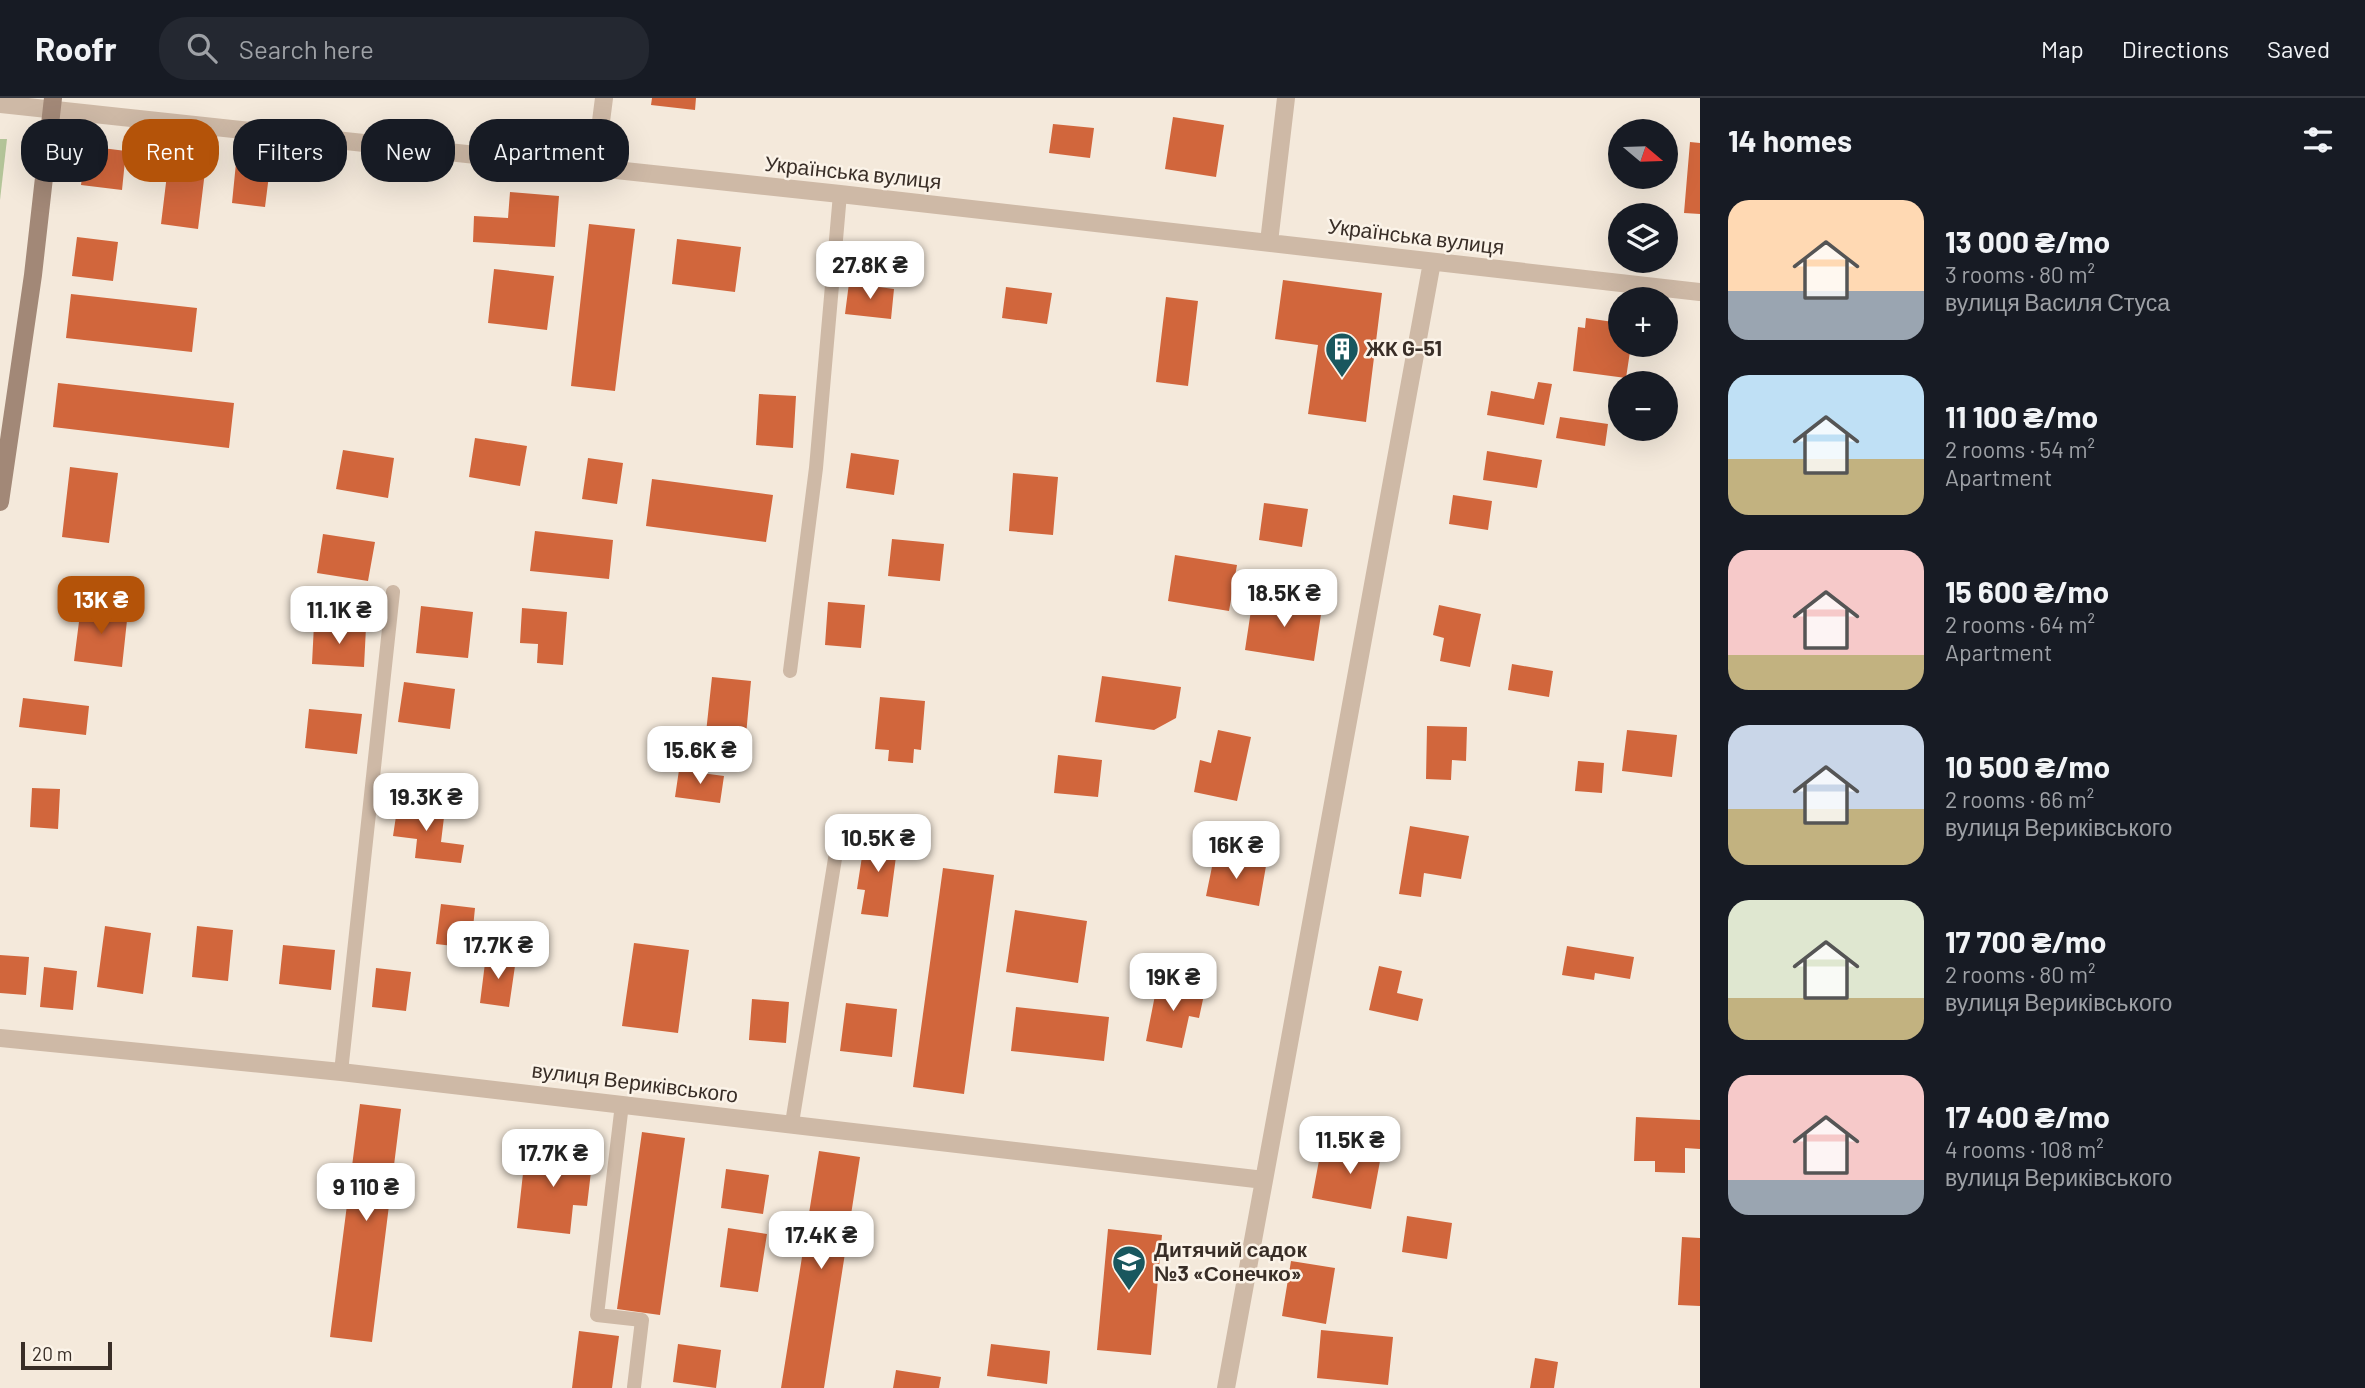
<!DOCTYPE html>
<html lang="en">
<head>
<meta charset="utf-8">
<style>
	body { margin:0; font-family:Barlow,sans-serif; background:#242831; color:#f1f3f6; height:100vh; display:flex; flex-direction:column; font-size:26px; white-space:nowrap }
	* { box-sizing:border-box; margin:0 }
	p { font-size:23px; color:#9ea1a6 }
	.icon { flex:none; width:38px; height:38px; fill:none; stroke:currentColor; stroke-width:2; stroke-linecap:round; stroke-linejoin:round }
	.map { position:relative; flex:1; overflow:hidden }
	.sheet { display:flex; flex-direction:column; background:#171b24; width:665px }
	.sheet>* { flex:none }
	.guide { position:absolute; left:21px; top:21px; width:665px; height:63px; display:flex; gap:14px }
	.needle { width:46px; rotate:109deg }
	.fabs { position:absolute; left:1608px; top:21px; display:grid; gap:14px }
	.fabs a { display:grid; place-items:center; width:70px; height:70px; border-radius:50%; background:#171b24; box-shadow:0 7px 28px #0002; font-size:35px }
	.scale { position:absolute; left:21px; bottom:18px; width:91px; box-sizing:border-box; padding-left:7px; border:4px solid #392e27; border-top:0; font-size:19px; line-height:24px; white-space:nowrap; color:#392e27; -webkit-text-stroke:5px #fbf3e8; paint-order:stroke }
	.price { position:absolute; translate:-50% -60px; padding:0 16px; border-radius:14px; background:#fff; color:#222; font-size:23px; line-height:46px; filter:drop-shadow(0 2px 4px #0008) }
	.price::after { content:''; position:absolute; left:50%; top:42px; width:21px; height:16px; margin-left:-10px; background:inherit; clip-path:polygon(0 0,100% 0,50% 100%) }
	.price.current { background:#b45309; color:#fff }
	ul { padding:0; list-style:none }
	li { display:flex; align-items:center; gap:21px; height:175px; padding:0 28px }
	li span { display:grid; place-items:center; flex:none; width:196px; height:140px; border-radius:21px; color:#555 }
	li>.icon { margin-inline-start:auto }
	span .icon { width:84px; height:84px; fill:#fffc; stroke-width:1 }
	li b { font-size:30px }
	h2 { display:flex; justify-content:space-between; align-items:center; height:84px; padding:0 28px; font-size:30px }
	.chip { padding:0 24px; border-radius:28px; background:#171b24; box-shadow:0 7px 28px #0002; font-size:24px; line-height:63px }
	.chip.current { background:#b45309; color:#fff }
	header { display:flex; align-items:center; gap:42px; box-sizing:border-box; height:98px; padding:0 35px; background:#171b24; border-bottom:2px solid #363941 }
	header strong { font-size:33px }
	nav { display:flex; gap:38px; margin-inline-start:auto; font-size:24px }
	.search { width:490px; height:63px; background:#242831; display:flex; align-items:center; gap:18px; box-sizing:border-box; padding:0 24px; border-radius:28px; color:#9ea1a6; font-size:26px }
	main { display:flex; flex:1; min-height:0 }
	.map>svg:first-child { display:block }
	.green { fill:#b4c599 }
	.building { fill:#d1663c }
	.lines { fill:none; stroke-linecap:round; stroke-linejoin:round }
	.lane { stroke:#ceb9a6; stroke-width:14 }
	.street { stroke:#ceb9a6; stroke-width:18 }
	.secondary { stroke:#a28877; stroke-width:18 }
	.labels { text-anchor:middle; stroke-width:5; stroke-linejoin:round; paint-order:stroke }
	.street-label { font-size:21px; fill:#392e27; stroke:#fbf3e8 }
	.poi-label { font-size:21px; font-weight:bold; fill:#392e27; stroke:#fbf3e8; text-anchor:start }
</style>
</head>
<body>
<header>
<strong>Roofr</strong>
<div class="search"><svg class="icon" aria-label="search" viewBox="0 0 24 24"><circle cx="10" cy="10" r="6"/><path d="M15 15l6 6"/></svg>Search here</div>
<nav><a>Map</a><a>Directions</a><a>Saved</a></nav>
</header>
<main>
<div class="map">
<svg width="1700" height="1290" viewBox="0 0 1700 1290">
	<rect width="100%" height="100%" fill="#f4e9db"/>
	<path class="green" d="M0,41h7l-7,61z"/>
	<path class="building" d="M652,0h44l-1,12 -44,-5z
		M1173,19l51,8 -8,52 -51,-8z
		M1053,26l41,4 -4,30 -41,-5z
		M1690,44l10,1v71l-16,-1z
		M86,48l40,5 -4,39 -41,-5z
		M169,60l37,5 -8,66 -37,-5z
		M236,65l34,4 -5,40 -33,-4z
		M510,94l49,4 -4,51 -82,-5 1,-26 34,2z
		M589,126l46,5 -20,162 -44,-5z
		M77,139l41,5 -5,39 -41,-5z
		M677,141l64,8 -6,45 -63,-8z
		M494,171l60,7 -7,54 -59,-7z
		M1283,182l99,13 -16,129 -58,-8 10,-69 -43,-6z
		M849,185l45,6 -3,30 -46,-5z
		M1006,189l46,6 -5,31 -45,-6z
		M71,196l126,14 -5,44 -126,-14z
		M1166,199l32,4 -10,85 -32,-4z
		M1586,220l34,5v22h11l-5,33 -53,-7 5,-44 7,1z
		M1538,284l14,2 -8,41 -57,-10 4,-24 43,8z
		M58,285l176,20 -5,45 -176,-21z
		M759,296l37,2 -3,52 -37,-3z
		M1560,319l48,7 -3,22 -49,-8z
		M475,340l52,8 -7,40 -51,-9z
		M343,352l51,8 -6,40 -52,-9z
		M1487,353l55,9 -5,28 -54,-8z
		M851,355l48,7 -5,35 -48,-7z
		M588,360l35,5 -6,41 -35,-5z
		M70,369l48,6 -9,70 -47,-6z
		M1013,375l45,4 -5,58 -44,-4z
		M652,381l121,16 -7,47 -120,-16z
		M1453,397l39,6 -4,29 -39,-6z
		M1264,405l44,6 -6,38 -43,-7z
		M535,433l78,9 -4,39 -79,-8z
		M323,436l52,8 -7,39 -51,-8z
		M892,441l52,5 -4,37 -52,-5z
		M1175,457l62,10 -8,46 -61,-10z
		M1253,499l69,11 -8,53 -69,-11z
		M828,504l37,3 -4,43 -36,-3z
		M1439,507l42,9 -11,53 -30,-6 4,-23 -11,-3z
		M81,508l47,5 -6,56 -48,-6z
		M421,508l52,6 -5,46 -52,-5z
		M522,510l45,4 -4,53 -26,-2 1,-19 -18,-1z
		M314,526l52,3 -2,40 -52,-3z
		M1512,566l41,7 -4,26 -41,-7z
		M1102,578l79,11 -5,31 -22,12 -59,-8z
		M712,579l39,4 -6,65 -40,-4z
		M404,584l51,7 -5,40 -52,-7z
		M880,599l45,4 -4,49 -7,-1 -1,14 -25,-2 1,-11 -14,-1z
		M23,600l66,8 -3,29 -67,-8z
		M309,611l53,5 -5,40 -52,-6z
		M1427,628l40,1 -1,34 -14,-1 -1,20 -25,-1z
		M1218,632l33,7 -14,64 -43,-9 6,-32 11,3z
		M1627,632l50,5 -5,42 -50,-6z
		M1058,657l44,5 -4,37 -44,-4z
		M1578,663l26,2 -2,30 -27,-2z
		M679,672l45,6 -4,27 -45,-6z
		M32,690l28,1 -2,40 -28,-2z
		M398,705l47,6 -4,33 23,3 -3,18 -46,-5 2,-19 -24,-3z
		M1410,728l59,10 -8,43 -37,-6 -3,24 -22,-3z
		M874,732l25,4 -11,83 -27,-3 4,-24 -8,-1 6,-39 8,1z
		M1214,759l52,9 -7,40 -53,-10z
		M943,770l51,7 -30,219 -51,-7z
		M441,806l34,4 -4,40 -35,-4z
		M1015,812l72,11 -9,62 -72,-11z
		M105,828l46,7 -8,61 -46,-7z
		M197,828l36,4 -5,51 -36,-4z
		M634,845l55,7 -11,83 -56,-7z
		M283,847l52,5 -4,40 -52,-6z
		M1567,848l67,11 -4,22 -35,-6 -1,7 -32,-5z
		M0,857l29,2 -3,38 -26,-2z
		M486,857l30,4 -7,48 -29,-4z
		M1379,868l23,5 -5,22 26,6 -5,22 -49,-11z
		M44,869l33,4 -4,39 -33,-3z
		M376,870l35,4 -5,39 -34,-4z
		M1158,882l47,10 -6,28 -10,-2 -7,32 -36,-7z
		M752,901l37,3 -3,41 -37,-3z
		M846,905l51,6 -5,48 -52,-6z
		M1016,909l93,10 -5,44 -93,-10z
		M360,1006l41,5 -29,233 -42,-5z
		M1636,1019l64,3v29l-15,-1v25l-30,-1v-11h-21z
		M642,1034l43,6 -25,177 -43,-6z
		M1354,1042l29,5 -12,64 -59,-11 8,-43 30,5z
		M526,1048l67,8 -6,52 -14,-1 -3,29 -53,-6z
		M819,1053l41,6 -36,231h-43z
		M726,1071l43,6 -6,39 -42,-6z
		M1407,1118l45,7 -5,36 -45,-7z
		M728,1130l39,6 -9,58 -38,-5z
		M1108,1131l54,6 -11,120 -54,-5z
		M1682,1139l18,1v68l-22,-1z
		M1291,1163l44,7 -9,56 -44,-8z
		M1321,1232l72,7 -5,48 -71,-7z
		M579,1233l40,5 -7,52h-40z
		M678,1246l43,6 -5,38 -43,-6z
		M991,1246l59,7 -3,33 -60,-8z
		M1535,1260l23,4 -4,26h-24z
		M896,1272l45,7 -2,11h-46z"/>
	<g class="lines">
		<path class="lane" d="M790,573l26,-203 24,-274
			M341,974l52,-480
			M622,1006l-25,211 45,5 -8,67
			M792,1025l47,-289"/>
		<path class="street" d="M0,6l840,90 860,98
			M595,70l9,-70
			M1269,144l17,-144
			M0,940l341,34 923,108
			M1226,1290l206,-1126"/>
		<path class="secondary" d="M0,404l33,-227 20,-177"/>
	</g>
	<defs>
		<g id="building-pin" transform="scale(1.75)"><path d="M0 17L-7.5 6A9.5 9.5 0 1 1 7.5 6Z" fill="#19575e" stroke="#fbf3e8"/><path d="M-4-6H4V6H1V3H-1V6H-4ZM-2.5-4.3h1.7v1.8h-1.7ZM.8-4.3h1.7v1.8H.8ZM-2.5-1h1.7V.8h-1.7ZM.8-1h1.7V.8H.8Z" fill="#fff"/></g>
		<g id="school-pin" transform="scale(1.75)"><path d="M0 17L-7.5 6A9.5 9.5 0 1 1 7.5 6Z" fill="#19575e" stroke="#fbf3e8"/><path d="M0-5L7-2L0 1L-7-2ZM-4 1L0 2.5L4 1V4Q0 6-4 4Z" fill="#fff"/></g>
	</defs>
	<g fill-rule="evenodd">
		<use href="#building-pin" x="1342" y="251"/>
		<use href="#school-pin" x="1129" y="1164"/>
	</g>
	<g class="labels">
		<g class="street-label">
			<text transform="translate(853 75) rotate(6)" y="7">Українська вулиця</text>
			<text transform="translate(1416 139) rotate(7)" y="7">Українська вулиця</text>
			<text transform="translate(635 985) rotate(7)" y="7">вулиця Вериківського</text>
		</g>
		<g class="poi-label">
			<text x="1366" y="258">ЖК G-51</text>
			<text x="1154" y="1159">Дитячий садок<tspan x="1154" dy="24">№3 «Сонечко»</tspan></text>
		</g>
	</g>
</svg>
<div class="fabs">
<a><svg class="needle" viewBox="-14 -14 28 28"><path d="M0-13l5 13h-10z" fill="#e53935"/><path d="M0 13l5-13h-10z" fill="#9ea1a6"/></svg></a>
<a><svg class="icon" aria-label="layers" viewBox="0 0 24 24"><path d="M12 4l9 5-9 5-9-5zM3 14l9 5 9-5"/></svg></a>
<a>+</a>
<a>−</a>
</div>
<div class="scale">20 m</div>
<b class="price" style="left:870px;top:203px">27.8K ₴</b>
<b class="price" style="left:1284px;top:531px">18.5K ₴</b>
<b class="price current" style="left:101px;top:538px">13K ₴</b>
<b class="price" style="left:339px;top:548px">11.1K ₴</b>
<b class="price" style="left:700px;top:688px">15.6K ₴</b>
<b class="price" style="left:426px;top:735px">19.3K ₴</b>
<b class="price" style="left:878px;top:776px">10.5K ₴</b>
<b class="price" style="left:1236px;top:783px">16K ₴</b>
<b class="price" style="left:498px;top:883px">17.7K ₴</b>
<b class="price" style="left:1173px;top:915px">19K ₴</b>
<b class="price" style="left:1350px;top:1078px">11.5K ₴</b>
<b class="price" style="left:553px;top:1091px">17.7K ₴</b>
<b class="price" style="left:366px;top:1125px">9 110 ₴</b>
<b class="price" style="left:821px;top:1173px">17.4K ₴</b>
<div class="guide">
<a class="chip">Buy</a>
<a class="chip current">Rent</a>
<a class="chip">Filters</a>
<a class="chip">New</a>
<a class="chip">Apartment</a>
</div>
</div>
<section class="sheet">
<h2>14 homes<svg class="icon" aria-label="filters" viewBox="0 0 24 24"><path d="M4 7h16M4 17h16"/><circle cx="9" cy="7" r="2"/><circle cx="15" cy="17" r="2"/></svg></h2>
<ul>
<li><span style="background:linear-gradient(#ffd9b3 65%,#9aa5b1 0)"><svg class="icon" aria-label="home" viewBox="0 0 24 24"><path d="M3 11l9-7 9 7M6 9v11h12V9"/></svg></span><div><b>13 000 ₴/mo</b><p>3 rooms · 80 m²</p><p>вулиця Василя Стуса</p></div></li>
<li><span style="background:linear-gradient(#bfe0f5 60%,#c2b280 0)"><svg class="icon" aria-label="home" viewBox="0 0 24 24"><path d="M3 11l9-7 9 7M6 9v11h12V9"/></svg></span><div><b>11 100 ₴/mo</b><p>2 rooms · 54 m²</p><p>Apartment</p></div></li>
<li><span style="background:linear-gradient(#f6c9c9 75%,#c2b280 0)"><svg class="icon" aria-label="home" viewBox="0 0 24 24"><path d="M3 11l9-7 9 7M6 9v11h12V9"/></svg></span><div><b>15 600 ₴/mo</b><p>2 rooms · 64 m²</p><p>Apartment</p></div></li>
<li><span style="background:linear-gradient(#c9d6e8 60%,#c2b280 0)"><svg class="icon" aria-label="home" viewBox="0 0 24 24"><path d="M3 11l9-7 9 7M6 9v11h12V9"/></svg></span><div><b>10 500 ₴/mo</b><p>2 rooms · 66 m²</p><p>вулиця Вериківського</p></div></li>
<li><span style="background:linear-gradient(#dfe7d0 70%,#c2b280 0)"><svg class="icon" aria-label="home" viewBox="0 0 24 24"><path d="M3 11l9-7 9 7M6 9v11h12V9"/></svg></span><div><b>17 700 ₴/mo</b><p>2 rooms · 80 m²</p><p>вулиця Вериківського</p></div></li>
<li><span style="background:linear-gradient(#f6c9c9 75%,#9aa5b1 0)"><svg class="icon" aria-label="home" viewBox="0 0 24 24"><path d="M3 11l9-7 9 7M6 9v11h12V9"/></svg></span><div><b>17 400 ₴/mo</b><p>4 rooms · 108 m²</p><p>вулиця Вериківського</p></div></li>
</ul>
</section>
</main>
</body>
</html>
